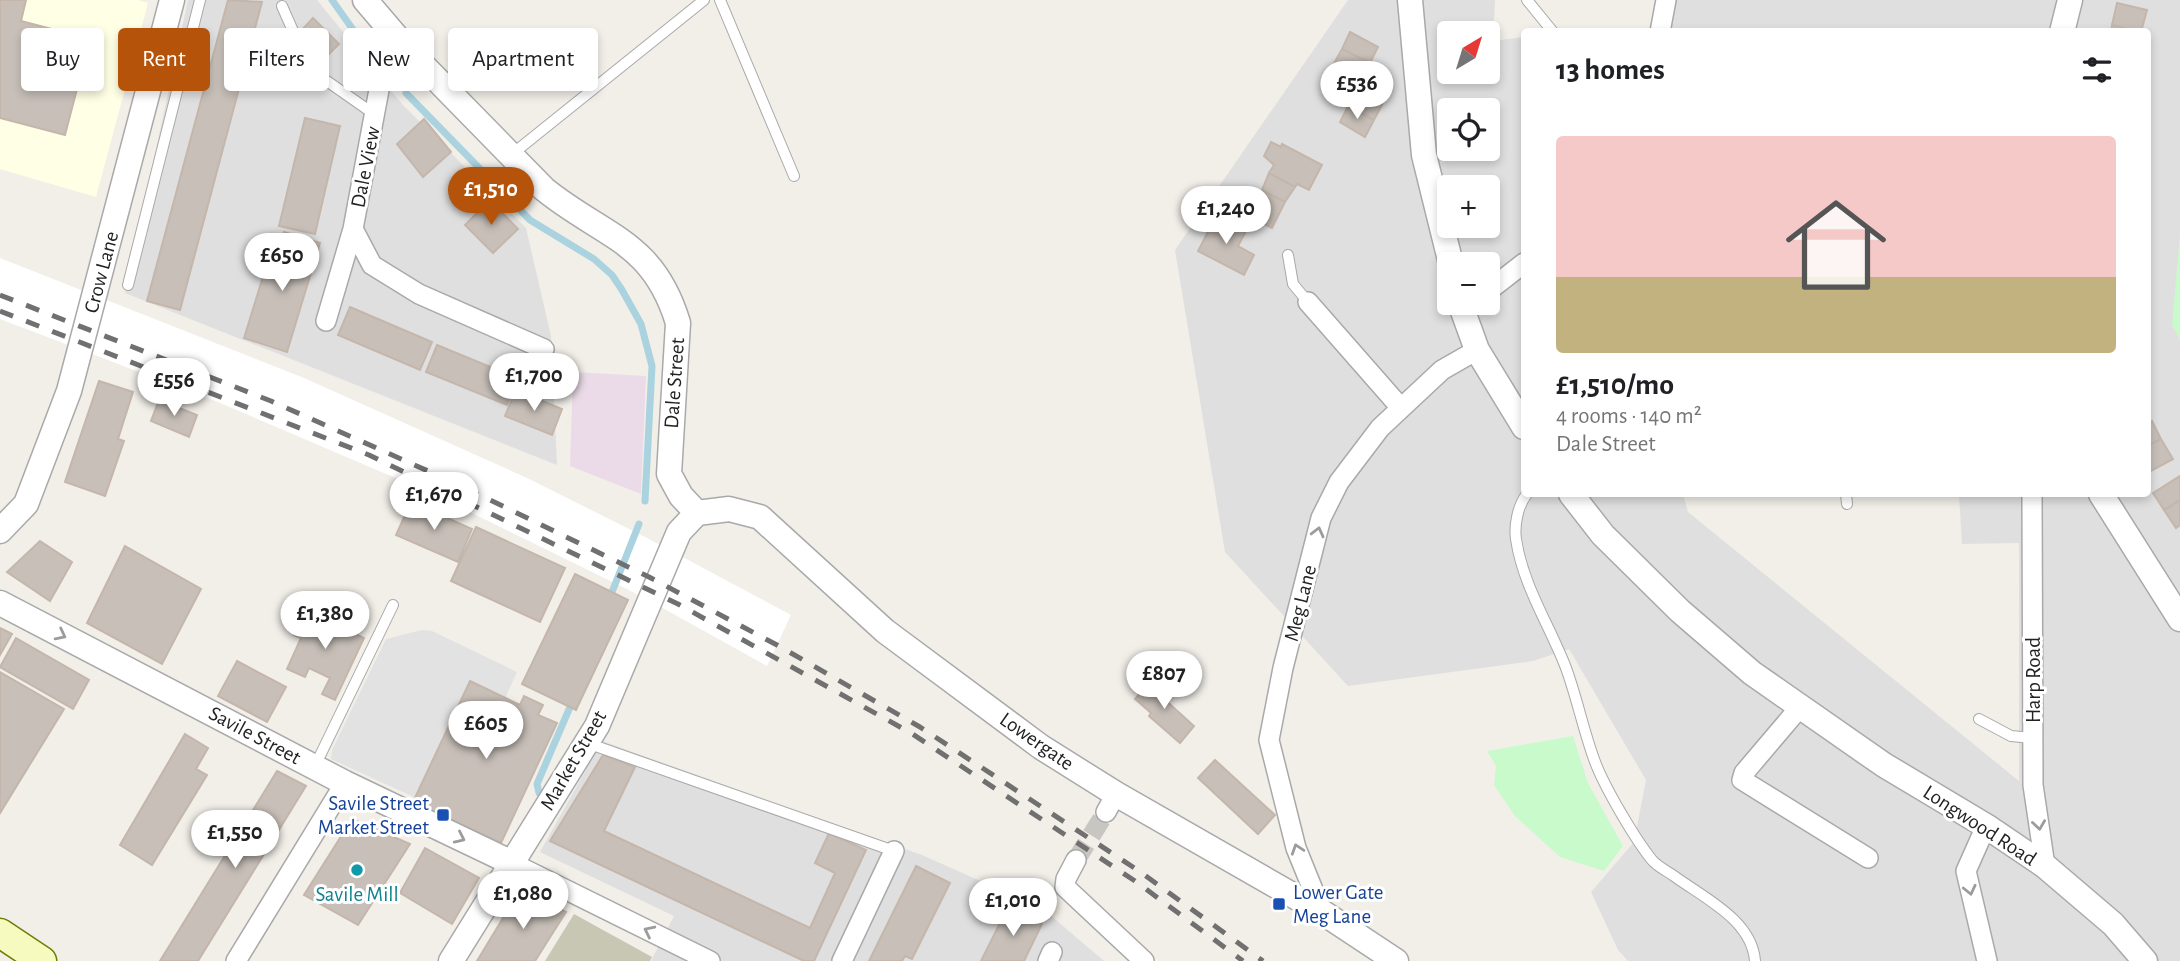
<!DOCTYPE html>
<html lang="en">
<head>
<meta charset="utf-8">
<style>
	body { margin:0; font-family:"Alegreya Sans",sans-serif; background:#f2f2f2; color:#202124; height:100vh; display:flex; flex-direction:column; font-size:26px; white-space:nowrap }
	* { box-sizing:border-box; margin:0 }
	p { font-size:23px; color:#757577 }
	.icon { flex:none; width:38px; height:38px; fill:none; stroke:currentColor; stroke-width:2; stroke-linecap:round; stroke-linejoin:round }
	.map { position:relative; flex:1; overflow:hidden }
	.drawer { position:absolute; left:1521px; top:28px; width:630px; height:469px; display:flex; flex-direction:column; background:#fff; border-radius:7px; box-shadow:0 4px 10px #0003 }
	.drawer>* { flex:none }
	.banner { position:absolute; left:21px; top:28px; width:665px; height:63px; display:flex; gap:14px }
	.needle { width:46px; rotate:38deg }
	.fabs { position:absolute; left:1437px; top:21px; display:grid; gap:14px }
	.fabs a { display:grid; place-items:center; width:63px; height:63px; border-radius:7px; background:#fff; box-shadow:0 4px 10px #0003; font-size:35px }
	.price { position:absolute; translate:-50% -60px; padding:0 16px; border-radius:24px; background:#fff; color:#222; font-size:23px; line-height:46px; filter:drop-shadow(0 2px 4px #0008) }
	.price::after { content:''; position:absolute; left:50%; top:42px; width:21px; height:16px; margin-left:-10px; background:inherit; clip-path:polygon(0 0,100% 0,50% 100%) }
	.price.active { background:#b45309; color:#fff }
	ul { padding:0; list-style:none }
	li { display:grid; align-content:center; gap:14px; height:371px; padding:0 35px }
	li+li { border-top:2px solid #e0e0e0 }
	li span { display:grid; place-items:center; height:217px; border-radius:7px; color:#555 }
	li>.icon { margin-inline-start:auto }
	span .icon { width:126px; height:126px; fill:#fffc; stroke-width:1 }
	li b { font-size:30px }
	h2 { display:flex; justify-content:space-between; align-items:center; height:84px; padding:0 35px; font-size:30px }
	.pill { padding:0 24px; border-radius:7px; background:#fff; box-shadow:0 4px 10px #0003; font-size:24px; line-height:63px }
	.pill.active { background:#b45309; color:#fff }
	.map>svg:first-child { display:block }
	.residential { fill:#e0dfdf; fill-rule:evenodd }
	.industrial { fill:#ebdbe8 }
	.education { fill:#ffffe5 }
	.construction { fill:#c7c7b4 }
	.park { fill:#c8facc }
	.parking { fill:#e2e2e2 }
	.pier { fill:#fff }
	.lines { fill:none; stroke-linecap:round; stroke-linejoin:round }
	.stream { stroke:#aad3df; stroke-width:7 }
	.building { fill:#c7bfb8; stroke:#c4b6ab; stroke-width:2 }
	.minor-tunnel { stroke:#c8c6c1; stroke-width:19; stroke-dasharray:19 10; stroke-linecap:butt }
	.service-casing { stroke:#a9a9a9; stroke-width:12 }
	.minor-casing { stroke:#a9a9a9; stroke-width:22 }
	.tertiary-casing { stroke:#a9a9a9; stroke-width:27 }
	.secondary-casing { stroke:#707d05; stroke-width:31 }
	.service { stroke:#fff; stroke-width:10 }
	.minor { stroke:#fff; stroke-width:19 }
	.tertiary { stroke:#fff; stroke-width:24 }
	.secondary { stroke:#f7fabf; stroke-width:28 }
	.rail { stroke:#707070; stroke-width:5; stroke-dasharray:14 14; stroke-linecap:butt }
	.oneway { stroke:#9c9c9c }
	.transit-dot { fill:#1a4fb4; stroke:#fff; stroke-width:2.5 }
	.culture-dot { fill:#0f9aa8; stroke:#fff; stroke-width:2.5 }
	.labels { text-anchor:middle; stroke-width:6; stroke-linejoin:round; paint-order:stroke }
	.street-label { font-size:21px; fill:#222; stroke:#fff }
	.transit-label { font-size:21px; fill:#164399; stroke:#fff; text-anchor:end }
	.culture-label { font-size:21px; fill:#0d838f; stroke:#fff }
</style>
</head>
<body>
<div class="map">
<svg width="2180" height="961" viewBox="0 0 2180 961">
	<rect width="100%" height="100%" fill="#f2efe9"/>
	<path class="residential" d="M188,0h129l85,104 124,124 25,108 6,129 -432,-172z
		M1348,0h147l-2,41 31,-4v457h159l5,18 331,269v-238l-57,1 -3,-50h188v-462l-493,-1 4,-31h522v961h-552l-10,-11 -27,-58 43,-50 12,-62 -77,-131 -36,12 -185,25 -123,-134 -50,-302zM1449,33h39v39h-39zM1449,110h39v39h-39zM1449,187h39v39h-39zM1449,264h39v39h-39z
		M602,741l320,114 121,54 61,52h-453l23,-45 -134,-64z"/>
	<path class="industrial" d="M573,372l73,4 -5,118 -71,-28z"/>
	<path class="education" d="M0,0h138l10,3 -52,194 -96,-28z"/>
	<path class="construction" d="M574,914l78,43 -2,4h-105z"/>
	<path class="park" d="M2180,234v106l-8,-15z
		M1573,736l15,47 35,63 -19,25 -44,-14 -45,-41 -21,-31 2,-19 -9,-15z"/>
	<path class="parking" d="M422,630l10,1 85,41 -12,26 -35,-16 -54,116 -85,-39 1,-9 54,-111z"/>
	<path class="pier" d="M0,258l304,120 221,99 122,61 144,77 -24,51 -126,-70 -208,-102 -215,-92 -218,-83z"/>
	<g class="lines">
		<path class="stream" d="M332,0l39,55
			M406,93l124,127 64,39 18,16 10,15 19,34 11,42 -7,135
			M612,592l27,-68
			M539,793l-2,-9 33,-77"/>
	</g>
	<path class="building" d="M0,0h26l-5,21 69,18 -25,96 -65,-17z
		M228,0l34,2 -82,308 -33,-9z
		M2117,3l30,7 -6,22 -29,-7z
		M313,18l26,26 -14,14 -26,-25z
		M2112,25l28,7h-29z
		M1350,32l28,15 -8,16 -28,-14z
		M1342,49l28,14 -10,18 -28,-14z
		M1358,90l25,13 -9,17 -26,-14z
		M1348,106l26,14 -9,17 -25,-15z
		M305,118l35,8 -25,108 -36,-8z
		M424,119l27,33 -28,25 -26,-33z
		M1271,142l10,5 1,-3 40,21 -13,25 -12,-6 -2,3 -26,-14 5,-8 -10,-9z
		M1269,173l26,14 -10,15 -23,-12z
		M1262,190l23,12 -13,26 -23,-12z
		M490,200l28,29 -25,24 -28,-28z
		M1216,216l30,15 -8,15 16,9 -10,20 -46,-24z
		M284,232l36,11 -33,109 -43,-14 22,-71 6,2z
		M350,307l82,35 -12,28 -82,-35z
		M437,345l80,33 -10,27 -81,-33z
		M99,381l34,11 -15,47 6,2 -19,55 -40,-14z
		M516,390l46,19 -10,26 -47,-19z
		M159,400l38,15 -8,22 -38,-16z
		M2152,421l9,18 -14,7v-23z
		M2161,439l12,20 -26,14v-27z
		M2180,476v24l-16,10 -11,-17z
		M2180,500v25l-4,3 -12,-18z
		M411,502l61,27 -14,33 -62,-27z
		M476,527l89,41 -25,54 -89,-41z
		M40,541l32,21 -22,39 -43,-29z
		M125,546l76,43 -39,75 -75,-41z
		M575,574l53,26 -52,110 -54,-26z
		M305,611l59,27 -29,62 -13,-6 8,-16 -21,-10 -4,9 -18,-8 14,-31 -7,-3z
		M0,628l12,6 -12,21z
		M16,638l73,42 -16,29 -73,-42z
		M237,661l49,26 -19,35 -49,-26z
		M0,672l64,37 -64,104z
		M1154,678l15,13 -6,7 31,28 -14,17 -31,-27 2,-3 -16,-14z
		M470,681l50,24 4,-9 19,9 -5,10 19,8 -56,120 -88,-41z
		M185,734l23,14 -12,21 11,6 -55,90 -32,-20z
		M603,755l32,12 -31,64 206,97 25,-55 -20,-10 14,-30 37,17 -52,111h-10l-254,-120z
		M1215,760l60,55 -17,19 -60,-56z
		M277,771l29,15 -108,175h-38z
		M352,819l58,25 -52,81 -54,-30z
		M425,848l54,30 -27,46 -52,-31z
		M916,866l34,17 -38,76 -7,-3 -3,5h-33z
		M520,890l46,22 -31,49h-58z
		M1008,907l34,17 -18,37h-43z"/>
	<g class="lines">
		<path class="minor-tunnel" d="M1076,860l30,-48"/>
		<g class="service-casing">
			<path id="service" d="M720,0l74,176
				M1527,0l26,32
				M282,6l11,25v16l11,18 70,49
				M511,155l193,-155
				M1288,255l5,29 15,18
				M128,285l72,-285
				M1527,494c-9,11 -13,31 -11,45 7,47 33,85 50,129 11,30 17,61 28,91 9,26 41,80 58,101 6,7 15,11 22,16 30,22 78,44 81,85
				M1846,494l1,10
				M1979,719l32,17 22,2
				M587,743l307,108
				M315,766l78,-161"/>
		</g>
		<g class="minor-casing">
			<path id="minor" d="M1660,32l6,-32
				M406,48l-25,31 -28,150 19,36 47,29 125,55
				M1488,291l36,-28
				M1308,302l93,106
				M326,321l27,-92
				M2032,494l1,291 12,81
				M1800,707l-56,66 -2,7 126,78
				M1106,812l10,-18
				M1986,826l-20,45 21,90
				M1076,860l-10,19 -1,8 79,74
				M512,863l198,98
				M1322,912l-26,-64 -27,-108 14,-72 38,-150 18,-36 41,-54 62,-58 35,-20
				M236,961l109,-178
				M842,961l52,-110
				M1048,961l4,-9"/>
		</g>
		<g class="tertiary-casing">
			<path id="tertiary" d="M365,0l41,48 138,141c59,48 109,51 134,134l-9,151 12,22 16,17
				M1410,0l14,155 27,109
				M2062,32l8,-32
				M1460,303l17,47 47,77
				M1571,494l32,41 77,76 72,62 132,92 102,61 59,40 68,58 32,37
				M2101,494l79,125
				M697,513l32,-4 31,8 125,114 156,116 75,47 206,118 74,49
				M0,531l26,-27 43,-113 103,-391
				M0,603l345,180 167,80
				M451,961l146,-235 82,-194 18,-19"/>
		</g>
		<g class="secondary-casing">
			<path id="secondary" d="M0,933l42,28"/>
		</g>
		<use href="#service" class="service"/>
		<use href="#minor" class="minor"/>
		<use href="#tertiary" class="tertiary"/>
		<use href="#secondary" class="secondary"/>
		<path class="rail" d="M0,295l271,106 184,82 194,94 128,68 143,82 219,144 124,90
			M0,311l369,144 309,149 233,129 224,148 108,80"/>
	</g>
	<defs><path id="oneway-chevron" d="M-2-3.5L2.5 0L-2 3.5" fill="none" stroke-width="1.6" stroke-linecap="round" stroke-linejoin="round" transform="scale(1.75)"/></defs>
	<g class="oneway">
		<use href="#oneway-chevron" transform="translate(1318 532) rotate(-76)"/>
		<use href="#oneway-chevron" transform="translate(61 635) rotate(27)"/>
		<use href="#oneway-chevron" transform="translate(2039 825) rotate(82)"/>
		<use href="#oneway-chevron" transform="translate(460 838) rotate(25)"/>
		<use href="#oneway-chevron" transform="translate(1297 849) rotate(-108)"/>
		<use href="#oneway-chevron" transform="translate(1970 890) rotate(77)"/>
		<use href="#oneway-chevron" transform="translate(649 931) rotate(-154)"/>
	</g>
	<g class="transit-dot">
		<rect x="436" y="808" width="14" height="14" rx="3.5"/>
		<rect x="1272" y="897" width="14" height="14" rx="3.5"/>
	</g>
	<circle class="culture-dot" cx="357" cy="870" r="7"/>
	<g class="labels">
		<g class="street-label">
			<text transform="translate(365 167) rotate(-79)" y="7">Dale View</text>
			<text transform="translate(101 272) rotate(-75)" y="7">Crow Lane</text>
			<text transform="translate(674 383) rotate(-86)" y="7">Dale Street</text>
			<text transform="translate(1300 603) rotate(-76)" y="7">Meg Lane</text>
			<text transform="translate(2033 680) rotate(-90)" y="7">Harp Road</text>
			<text transform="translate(255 735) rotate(28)" y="7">Savile Street</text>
			<text transform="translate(1037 741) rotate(35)" y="7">Lowergate</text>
			<text transform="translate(573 760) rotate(-60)" y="7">Market Street</text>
			<text transform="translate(1980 825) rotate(33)" y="7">Longwood Road</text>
		</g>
		<g class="transit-label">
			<text x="429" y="810">Savile Street<tspan x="429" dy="24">Market Street</tspan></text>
			<text x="1293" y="899" text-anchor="start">Lower Gate<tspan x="1293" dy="24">Meg Lane</tspan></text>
		</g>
		<g class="culture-label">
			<text x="357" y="901">Savile Mill</text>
		</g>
	</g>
</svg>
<div class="fabs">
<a><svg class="needle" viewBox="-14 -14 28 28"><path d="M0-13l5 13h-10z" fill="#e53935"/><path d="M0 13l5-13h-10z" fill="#757577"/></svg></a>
<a><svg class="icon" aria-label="locate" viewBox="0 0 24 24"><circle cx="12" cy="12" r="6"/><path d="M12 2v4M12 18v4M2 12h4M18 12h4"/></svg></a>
<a>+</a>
<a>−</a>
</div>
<b class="price" style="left:1357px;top:121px">£536</b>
<b class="price active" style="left:491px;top:227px">£1,510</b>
<b class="price" style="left:1226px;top:246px">£1,240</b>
<b class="price" style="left:282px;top:293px">£650</b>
<b class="price" style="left:534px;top:413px">£1,700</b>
<b class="price" style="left:174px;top:418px">£556</b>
<b class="price" style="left:434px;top:532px">£1,670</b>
<b class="price" style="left:325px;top:651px">£1,380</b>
<b class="price" style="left:1164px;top:711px">£807</b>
<b class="price" style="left:486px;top:761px">£605</b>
<b class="price" style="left:235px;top:870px">£1,550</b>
<b class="price" style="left:523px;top:931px">£1,080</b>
<b class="price" style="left:1013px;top:938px">£1,010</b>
<div class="banner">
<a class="pill">Buy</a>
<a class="pill active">Rent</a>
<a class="pill">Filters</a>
<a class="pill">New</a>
<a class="pill">Apartment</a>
</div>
<section class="drawer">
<h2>13 homes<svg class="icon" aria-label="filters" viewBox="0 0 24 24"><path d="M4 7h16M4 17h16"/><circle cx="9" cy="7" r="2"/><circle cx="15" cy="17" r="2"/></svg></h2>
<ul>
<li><span style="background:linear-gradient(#f6c9c9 65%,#c2b280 0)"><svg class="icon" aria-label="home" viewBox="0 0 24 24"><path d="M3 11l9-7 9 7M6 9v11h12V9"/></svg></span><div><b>£1,510/mo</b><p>4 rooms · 140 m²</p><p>Dale Street</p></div></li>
</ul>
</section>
</div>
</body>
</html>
